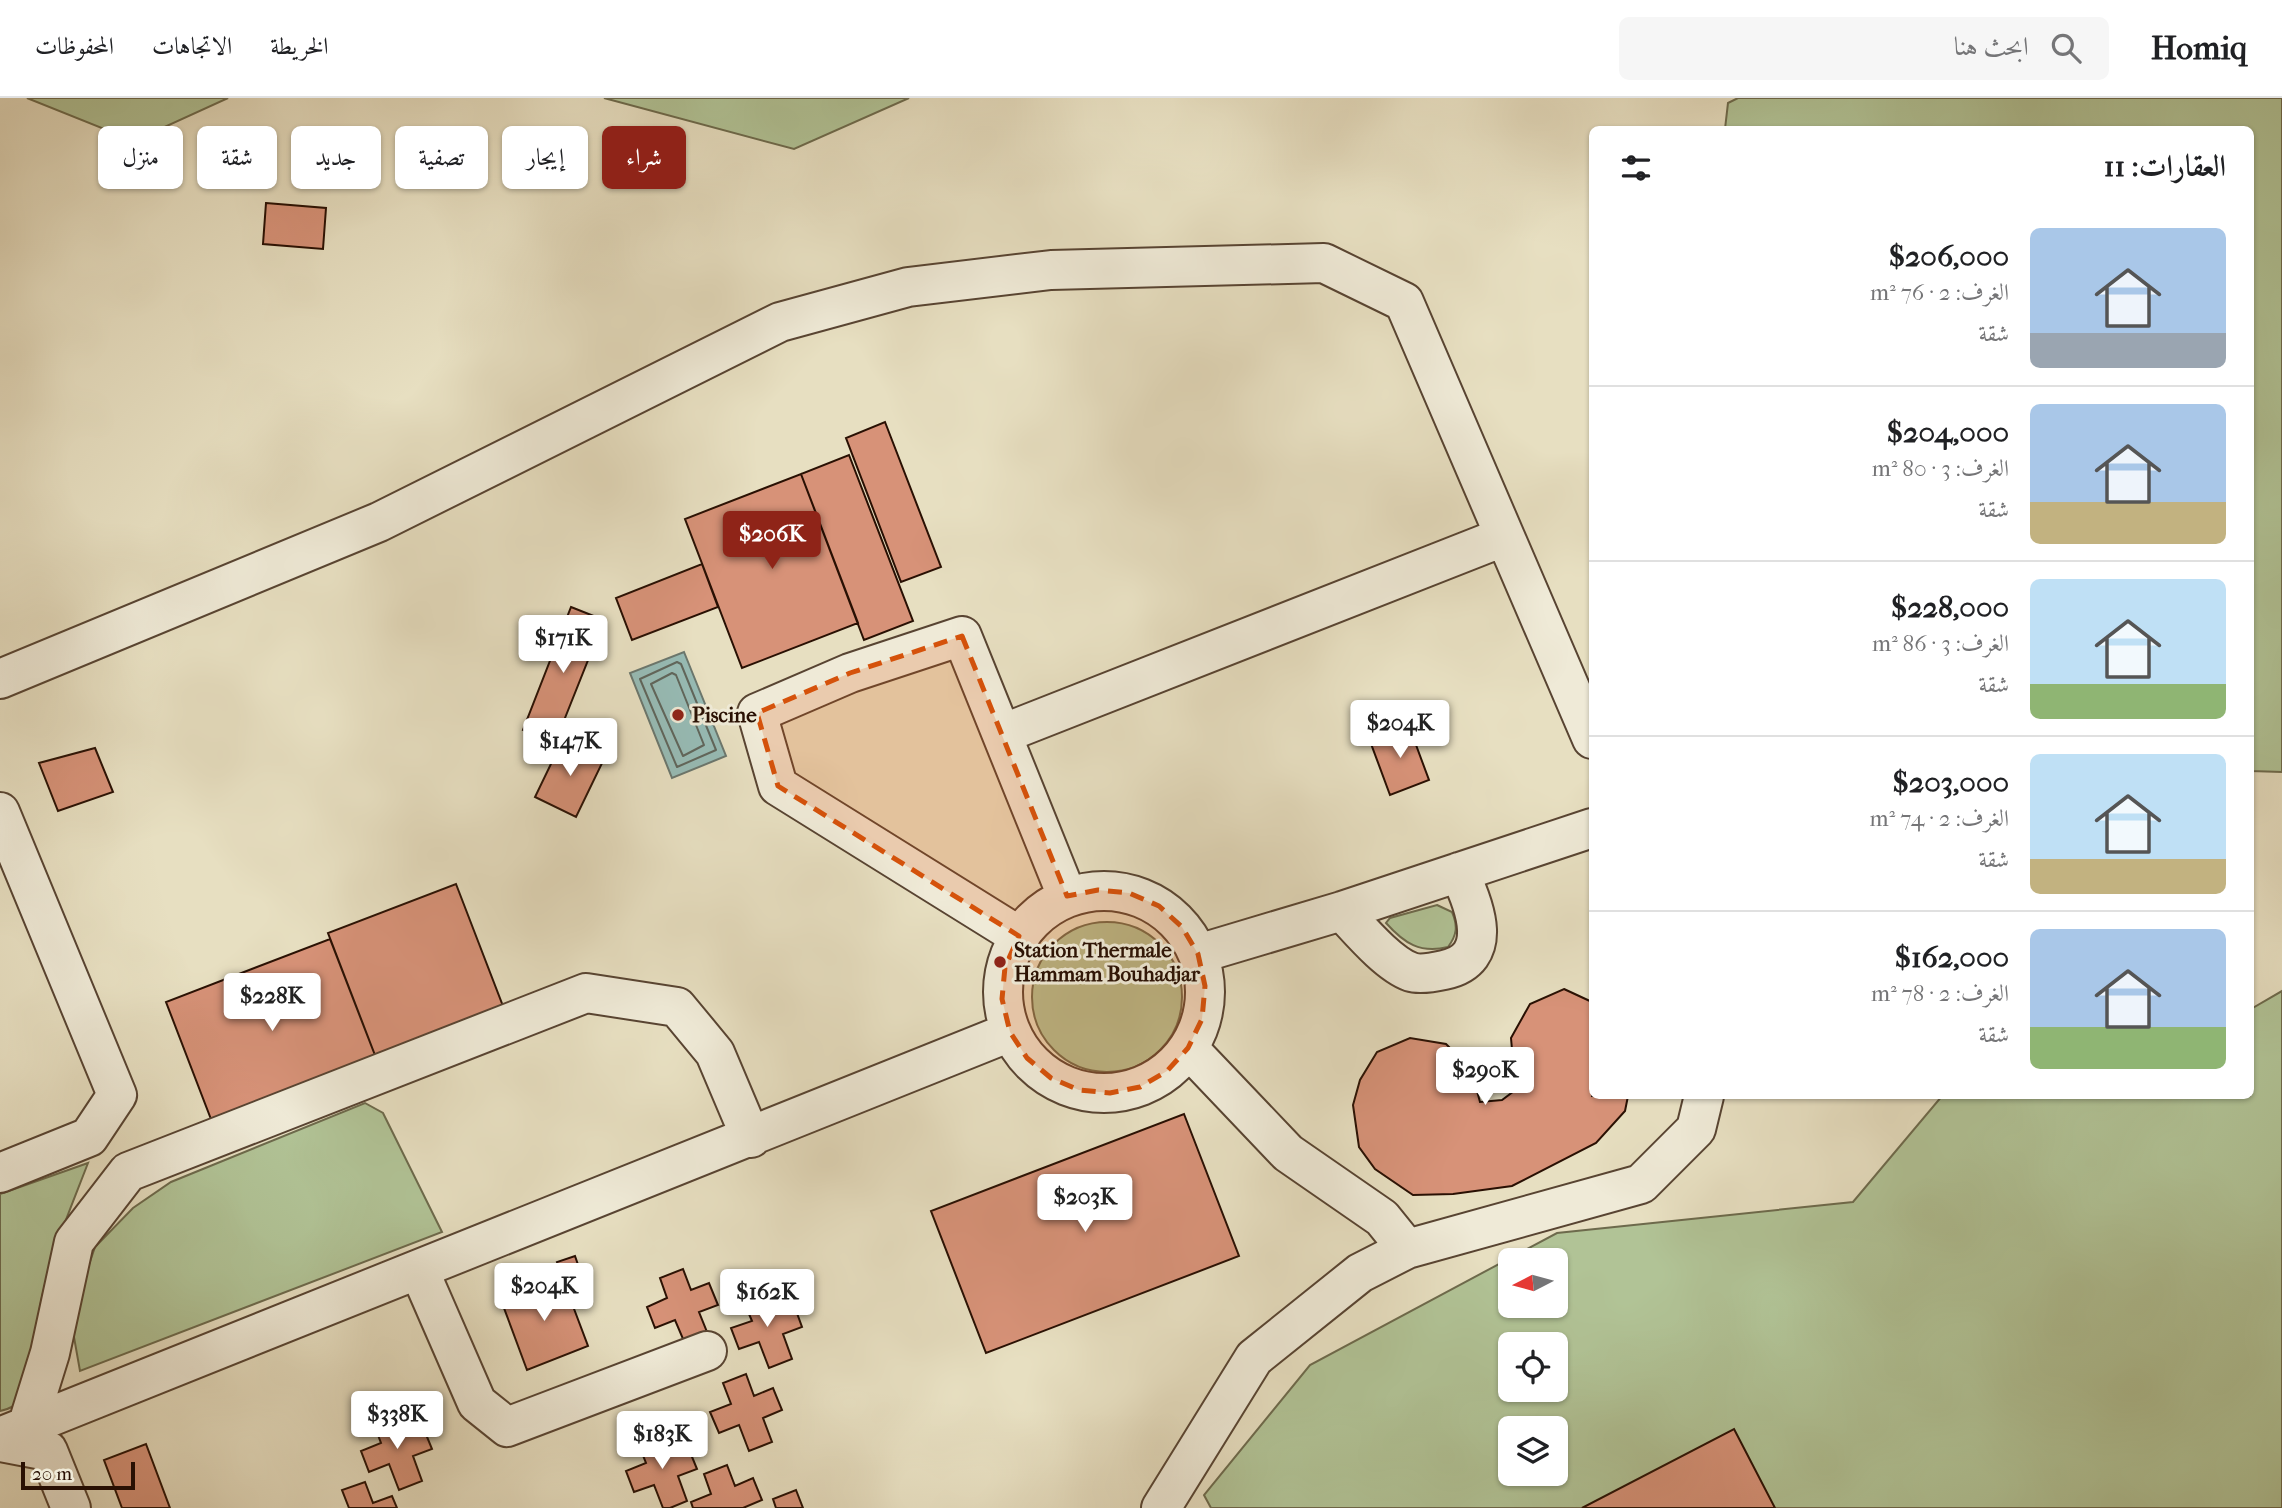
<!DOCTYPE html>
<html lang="ar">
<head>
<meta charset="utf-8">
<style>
	body { margin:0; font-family:"IM FELL French Canon",Amiri,serif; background:#f6f6f6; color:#202124; direction:rtl; height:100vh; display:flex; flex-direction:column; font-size:26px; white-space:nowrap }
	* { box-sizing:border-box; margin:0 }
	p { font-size:23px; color:#757577 }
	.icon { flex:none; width:38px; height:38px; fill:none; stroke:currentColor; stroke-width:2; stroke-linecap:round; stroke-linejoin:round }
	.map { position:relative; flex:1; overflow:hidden; direction:ltr }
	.panel { position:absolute; left:1589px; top:28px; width:665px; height:973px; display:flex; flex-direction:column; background:#fff; border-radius:10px; box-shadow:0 2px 5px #0004; direction:rtl }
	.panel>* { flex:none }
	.guide { position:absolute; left:21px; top:28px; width:665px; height:63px; direction:rtl; display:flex; gap:14px }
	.needle { width:46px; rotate:264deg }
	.controls { position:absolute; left:1498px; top:1150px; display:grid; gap:14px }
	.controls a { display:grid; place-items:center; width:70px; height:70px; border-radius:10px; background:#fff; box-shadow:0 2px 5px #0004; font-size:35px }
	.scale { position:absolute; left:21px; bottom:18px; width:114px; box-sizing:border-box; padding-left:7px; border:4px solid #291003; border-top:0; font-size:19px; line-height:24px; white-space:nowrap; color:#291003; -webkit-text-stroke:5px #efead7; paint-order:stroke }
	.price { position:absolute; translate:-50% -60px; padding:0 16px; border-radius:7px; background:#fff; color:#222; font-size:23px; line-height:46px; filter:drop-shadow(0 2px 4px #0008) }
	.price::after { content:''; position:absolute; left:50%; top:42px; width:21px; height:16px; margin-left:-10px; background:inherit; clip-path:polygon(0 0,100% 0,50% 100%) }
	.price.current { background:#8f2418; color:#fff }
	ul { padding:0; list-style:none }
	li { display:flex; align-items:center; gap:21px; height:175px; padding:0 28px }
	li+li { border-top:2px solid #e0e0e0 }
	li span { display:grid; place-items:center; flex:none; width:196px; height:140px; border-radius:10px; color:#555 }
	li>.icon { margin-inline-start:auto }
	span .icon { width:84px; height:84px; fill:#fffc; stroke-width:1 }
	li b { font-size:30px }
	h2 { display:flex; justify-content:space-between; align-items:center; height:84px; padding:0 28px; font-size:30px }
	.pill { padding:0 24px; border-radius:10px; background:#fff; box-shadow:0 2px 5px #0004; font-size:24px; line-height:63px }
	.pill.current { background:#8f2418; color:#fff }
	header { display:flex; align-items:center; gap:42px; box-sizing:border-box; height:98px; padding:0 35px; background:#fff; border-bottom:2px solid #e0e0e0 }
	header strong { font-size:33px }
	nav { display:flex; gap:38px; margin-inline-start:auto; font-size:24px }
	.search { width:490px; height:63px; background:#f6f6f6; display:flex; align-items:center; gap:18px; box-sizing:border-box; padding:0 24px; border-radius:10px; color:#757577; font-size:26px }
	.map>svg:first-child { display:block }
	.green { fill:#b1c396; stroke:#6d6a4c; stroke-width:2; fill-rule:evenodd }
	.water { fill:#97bcb6; stroke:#6b776e; stroke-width:2 }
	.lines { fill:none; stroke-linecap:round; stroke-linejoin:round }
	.shore { stroke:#60665c; stroke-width:2 }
	.building { fill:#d79278; stroke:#291003; stroke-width:2 }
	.minor-casing { stroke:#584432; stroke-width:42 }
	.minor { stroke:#efead7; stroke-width:38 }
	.marked { fill:#d5520b; fill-opacity:0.2; stroke:#d5520b; stroke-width:5; stroke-dasharray:14 9; stroke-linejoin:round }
	.poi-dot { fill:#8f2418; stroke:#efead7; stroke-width:2.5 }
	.labels { text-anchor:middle; stroke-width:6; stroke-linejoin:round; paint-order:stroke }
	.poi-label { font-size:21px; font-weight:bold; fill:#291003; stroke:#efead7; text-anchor:start }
</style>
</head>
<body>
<header>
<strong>Homiq</strong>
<div class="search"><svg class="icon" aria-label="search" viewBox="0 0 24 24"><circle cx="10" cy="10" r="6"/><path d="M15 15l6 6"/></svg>ابحث هنا</div>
<nav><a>الخريطة</a><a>الاتجاهات</a><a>المحفوظات</a></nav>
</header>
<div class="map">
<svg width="2282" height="1410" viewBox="0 0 2282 1410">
	<rect width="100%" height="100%" fill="#e7dfc1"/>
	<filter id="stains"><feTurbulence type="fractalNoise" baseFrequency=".00286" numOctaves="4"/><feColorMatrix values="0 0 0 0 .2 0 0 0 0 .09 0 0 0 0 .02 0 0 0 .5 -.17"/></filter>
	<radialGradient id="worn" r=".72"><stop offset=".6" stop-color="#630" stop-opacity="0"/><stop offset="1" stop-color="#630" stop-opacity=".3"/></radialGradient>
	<path class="green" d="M27,0h201l-94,43z
		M604,0h305l-115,51z
		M1738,0h544v674l-31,-1 -1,-641 -525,-1 3,-26z
		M1437,807l15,7c6,14 5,23 -4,35 -28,7 -44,-4 -62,-24l4,-5z
		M1032 899a75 75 0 1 1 150 0a75 75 0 1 1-150 0Z
		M2282,893v517h-1071l-7,-13 106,-130 247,-132 296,-31 89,-106h308l1,-87zM1510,1162h46v46h-46zM1510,1246h46v46h-46zM1510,1330h46v46h-46z
		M365,1005l18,10 59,119 -362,139 -8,-45 7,-32 16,-47 38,-39 38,-26z
		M88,1065c-18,47 -39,95 -48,144 -6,29 -6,63 -18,90 -4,9 -13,12 -22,14v-217z"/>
	<path class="water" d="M684,554l42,104 -54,22 -42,-105z"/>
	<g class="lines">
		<path class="shore" d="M677,564l4,2 35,86 -39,17 -37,-88z
			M672,575l4,2 28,70 -21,11 -32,-72z"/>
	</g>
	<path class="building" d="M266,105l60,5 -3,41 -60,-5z
		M885,324l56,145 -40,15 -55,-144z
		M849,357l64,166 -49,19 -63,-166z
		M801,376l57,149 -116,45 -57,-149z
		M702,466l16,43 -86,33 -16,-42z
		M571,509l33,13 -49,123 -32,-13z
		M1409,628l20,54 -39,15 -20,-54z
		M563,641l41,20 -28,58 -41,-20z
		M95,650l18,44 -55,19 -19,-48z
		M456,786l50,130 -128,49 -50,-130z
		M330,841l48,124 -164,64 -48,-125z
		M1564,891l28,13v94h36l-3,15 -29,32 -84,43 -59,8 -40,1 -38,-26 -16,-22 -6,-42 7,-25 17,-28 33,-14 36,6 25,25 9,33 22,-2 20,-15 -8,-12 -3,-35 19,-34z
		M1184,1016l55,142 -253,97 -55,-142z
		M575,1158l10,29 -17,7 -11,-30z
		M683,1171l8,21 18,-7 9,22 -19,7 10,25 -23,9 -11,-26 -20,8 -8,-21 20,-9 -7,-20z
		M562,1179l26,69 -61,24 -26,-70z
		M767,1193l8,21 19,-7 8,22 -19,7 9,25 -23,9 -10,-26 -20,7 -8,-21 21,-7 -9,-21z
		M746,1276l8,22 19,-8 9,22 -19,8 9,24 -23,9 -10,-26 -20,8 -9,-21 21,-8 -8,-21z
		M396,1315l8,21 19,-7 9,22 -19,7 9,25 -23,9 -10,-26 -20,8 -8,-21 20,-8 -8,-21z
		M1734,1331l41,79h-193z
		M661,1335l8,21 19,-7 9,22 -19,7 9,25 -17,7h-7l-9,-23 -20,7 -8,-21 20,-8 -8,-20z
		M146,1346l24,64h-48l-18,-48z
		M727,1367l8,21 18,-8 9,22 -19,8h-50l-2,-6 20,-8 -7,-20z
		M365,1384l8,21 19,-7 5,12h-48l-7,-18z
		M796,1392l7,18h-27l-3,-9z"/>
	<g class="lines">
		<g class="minor-casing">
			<path id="minor" d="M0,581l379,-157 401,-200 128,-35 143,-17 273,-7 80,39 188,437
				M1002,636l501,-197
				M0,714l117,283 -28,42 -89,36
				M1003 894a101 101 0 1 1 202 0a101 101 0 1 1-202 0Z
				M1342,813c17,18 46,53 69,61 9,3 24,0 33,-2 52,-11 31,-64 15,-98
				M1019,838l-241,-150 -21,-73 93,-40 112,-37 105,260
				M1198,856l144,-43 250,-83
				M1188,950l100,105 94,65 25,31
				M419,1172l58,133 30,24 200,-76
				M27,1329l23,-74 24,-111 54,-70 458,-179 91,14 38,46 36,85
				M0,1339l1010,-405
				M0,1344l48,9 23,57
				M1161,1410l93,-150 106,-85 47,-24 234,-65 55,-55 8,-33"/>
		</g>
		<use href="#minor" class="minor"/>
	</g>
	<path class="marked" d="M962,538l105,260 31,-6 31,3 30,13 23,21 16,27 7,32 -3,33 -14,29 -21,23 -27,16 -30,6 -31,-3 -28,-12 -24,-20 -17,-26 -8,-33 3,-32 14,-31 -241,-150 -21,-73 93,-40z"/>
	<g class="poi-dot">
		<circle cx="678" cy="617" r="7"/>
		<circle cx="1000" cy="864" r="7"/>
	</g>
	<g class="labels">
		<g class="poi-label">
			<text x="692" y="624">Piscine</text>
			<text x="1014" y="859">Station Thermale<tspan x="1014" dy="24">Hammam Bouhadjar</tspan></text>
		</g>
	</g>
	<rect width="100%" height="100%" filter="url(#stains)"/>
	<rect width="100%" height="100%" fill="url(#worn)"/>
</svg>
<div class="controls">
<a><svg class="needle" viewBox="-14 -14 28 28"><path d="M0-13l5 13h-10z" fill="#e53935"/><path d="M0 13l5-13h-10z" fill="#757577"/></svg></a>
<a><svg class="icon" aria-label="locate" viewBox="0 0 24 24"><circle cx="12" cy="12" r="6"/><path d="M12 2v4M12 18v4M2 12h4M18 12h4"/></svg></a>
<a><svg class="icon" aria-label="layers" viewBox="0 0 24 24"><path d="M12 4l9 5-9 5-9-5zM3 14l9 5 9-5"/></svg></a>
</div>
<div class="scale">20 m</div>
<b class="price current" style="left:772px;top:473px">$206K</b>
<b class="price" style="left:563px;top:577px">$171K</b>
<b class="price" style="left:1400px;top:662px">$204K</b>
<b class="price" style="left:570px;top:680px">$147K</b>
<b class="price" style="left:272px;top:935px">$228K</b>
<b class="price" style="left:1485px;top:1009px">$290K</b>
<b class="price" style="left:1085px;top:1136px">$203K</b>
<b class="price" style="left:544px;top:1225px">$204K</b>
<b class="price" style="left:767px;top:1231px">$162K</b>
<b class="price" style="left:397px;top:1353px">$338K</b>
<b class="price" style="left:662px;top:1373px">$183K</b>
<div class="guide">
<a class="pill current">شراء</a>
<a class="pill">إيجار</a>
<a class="pill">تصفية</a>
<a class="pill">جديد</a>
<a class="pill">شقة</a>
<a class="pill">منزل</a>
</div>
<section class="panel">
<h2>العقارات: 11<svg class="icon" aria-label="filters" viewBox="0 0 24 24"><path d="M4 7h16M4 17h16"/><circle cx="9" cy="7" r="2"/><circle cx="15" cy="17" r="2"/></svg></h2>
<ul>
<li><span style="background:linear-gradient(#a9c7e8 75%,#9aa5b1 0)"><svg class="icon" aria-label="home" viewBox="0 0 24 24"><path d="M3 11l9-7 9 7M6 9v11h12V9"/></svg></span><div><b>$206,000</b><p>الغرف: 2 · 76 m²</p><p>شقة</p></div></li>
<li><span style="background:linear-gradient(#a9c7e8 70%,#c2b280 0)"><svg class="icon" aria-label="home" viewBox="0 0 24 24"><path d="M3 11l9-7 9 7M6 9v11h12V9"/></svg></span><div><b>$204,000</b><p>الغرف: 3 · 80 m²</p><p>شقة</p></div></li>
<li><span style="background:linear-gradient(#bfe0f5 75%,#8fb573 0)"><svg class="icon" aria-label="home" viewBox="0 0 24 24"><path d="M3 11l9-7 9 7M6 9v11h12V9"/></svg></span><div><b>$228,000</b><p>الغرف: 3 · 86 m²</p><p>شقة</p></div></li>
<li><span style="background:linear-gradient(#bfe0f5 75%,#c2b280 0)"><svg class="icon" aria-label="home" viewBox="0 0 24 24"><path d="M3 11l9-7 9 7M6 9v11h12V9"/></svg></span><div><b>$203,000</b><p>الغرف: 2 · 74 m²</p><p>شقة</p></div></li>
<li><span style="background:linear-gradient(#a9c7e8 70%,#8fb573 0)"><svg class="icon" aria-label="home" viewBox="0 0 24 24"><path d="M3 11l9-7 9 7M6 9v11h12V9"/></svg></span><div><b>$162,000</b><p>الغرف: 2 · 78 m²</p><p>شقة</p></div></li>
</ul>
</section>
</div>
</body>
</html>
